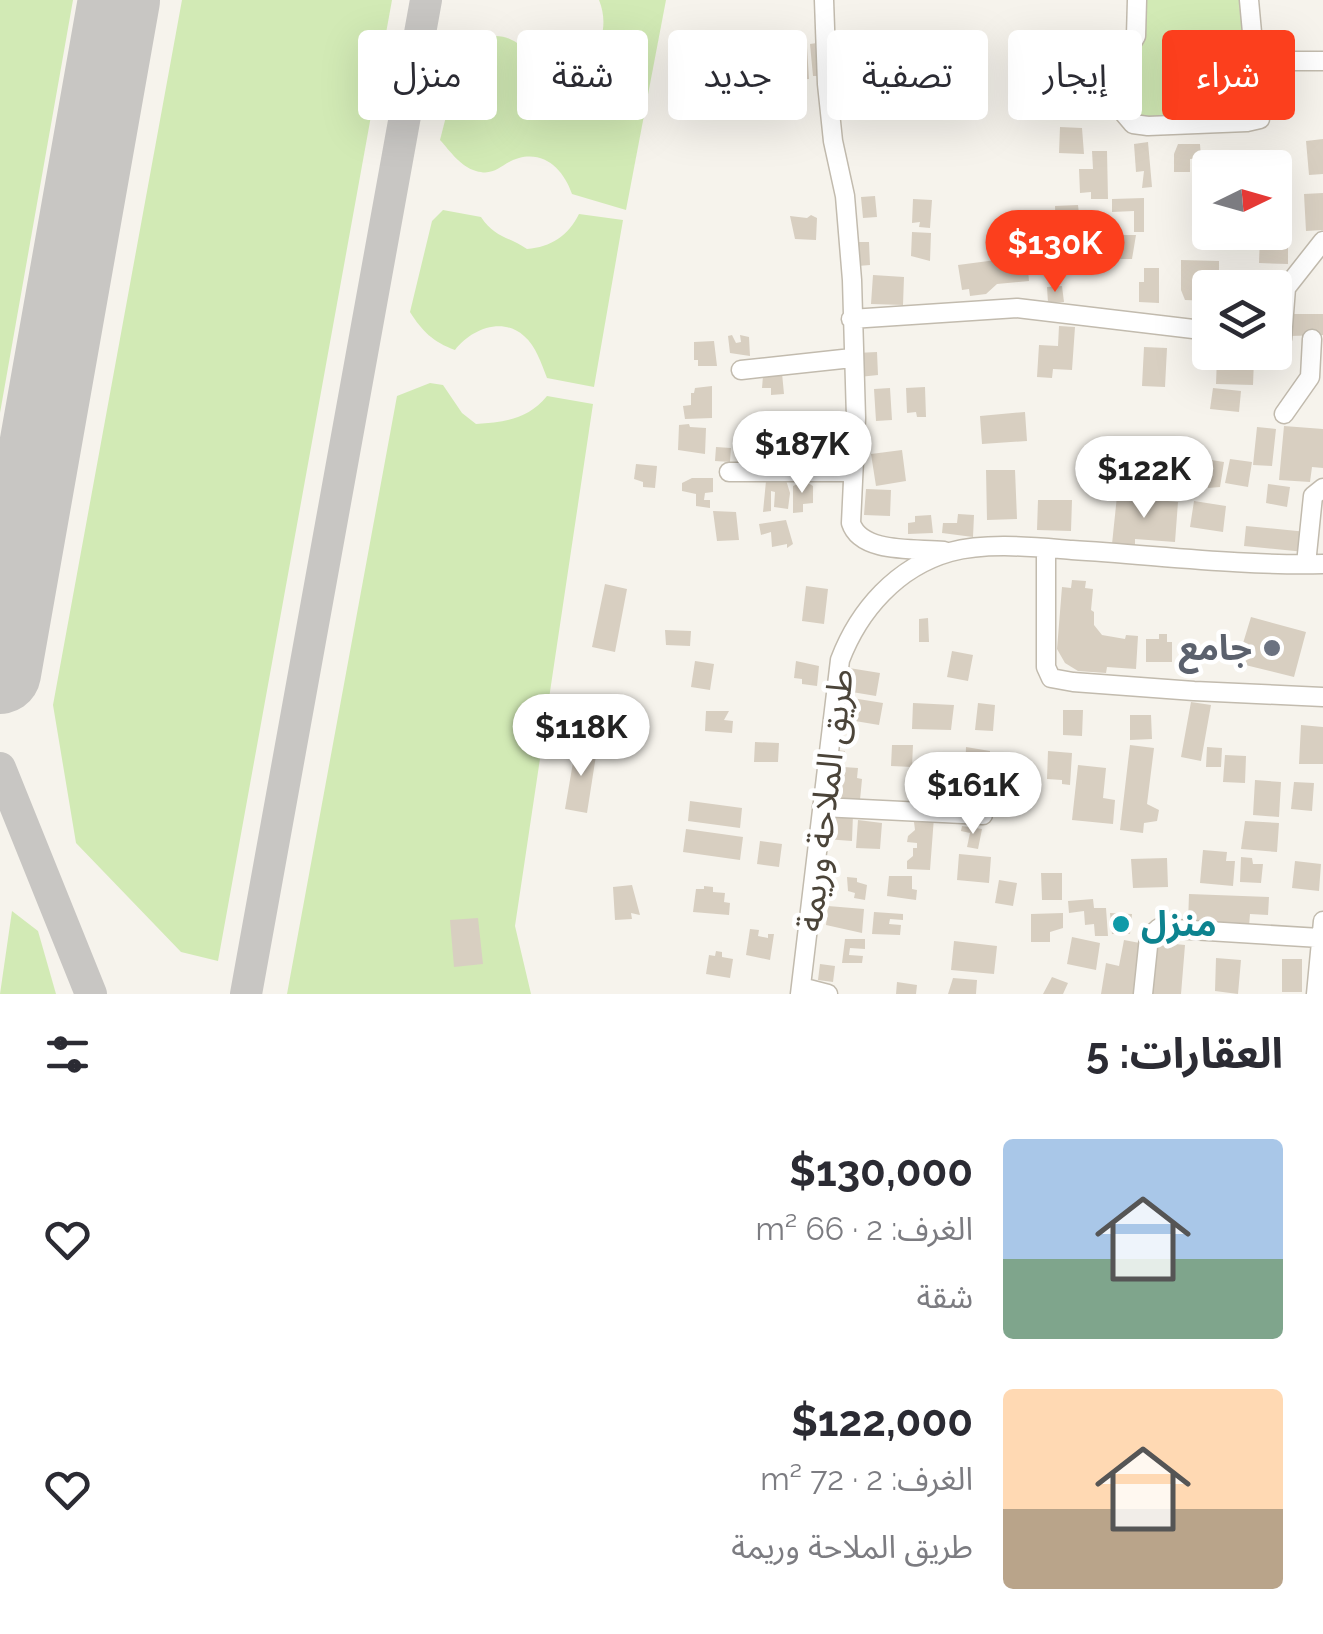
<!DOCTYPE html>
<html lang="ar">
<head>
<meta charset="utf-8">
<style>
	body { margin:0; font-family:Raleway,"Noto Sans Arabic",sans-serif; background:#f7f7f7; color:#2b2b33; direction:rtl; height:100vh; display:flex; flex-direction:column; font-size:38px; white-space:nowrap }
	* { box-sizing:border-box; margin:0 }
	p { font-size:32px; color:#7c7c81 }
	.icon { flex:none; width:55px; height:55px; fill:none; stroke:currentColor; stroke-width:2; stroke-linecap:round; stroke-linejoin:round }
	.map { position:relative; height:994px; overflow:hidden; direction:ltr }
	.drawer { display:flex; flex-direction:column; background:#fff; flex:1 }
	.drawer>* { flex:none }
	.banner { position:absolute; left:30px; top:30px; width:1265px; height:90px; direction:rtl; display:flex; gap:20px }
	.needle { width:65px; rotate:85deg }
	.tools { position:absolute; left:1192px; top:150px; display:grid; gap:20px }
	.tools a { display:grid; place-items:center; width:100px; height:100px; border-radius:10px; background:#fff; box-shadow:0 10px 40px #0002; font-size:50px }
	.price { position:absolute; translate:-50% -85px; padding:0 22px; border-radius:35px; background:#fff; color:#222; font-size:32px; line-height:65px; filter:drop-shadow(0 2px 5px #0008) }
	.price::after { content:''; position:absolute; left:50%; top:60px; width:30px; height:22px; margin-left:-15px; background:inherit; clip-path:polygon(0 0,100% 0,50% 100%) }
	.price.active { background:#fc3f1d; color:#fff }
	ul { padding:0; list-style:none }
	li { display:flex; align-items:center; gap:30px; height:250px; padding:0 40px }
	li span { display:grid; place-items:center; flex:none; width:280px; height:200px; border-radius:10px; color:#555 }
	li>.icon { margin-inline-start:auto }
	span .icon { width:120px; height:120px; fill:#fffc; stroke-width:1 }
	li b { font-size:42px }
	h2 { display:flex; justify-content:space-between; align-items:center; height:120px; padding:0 40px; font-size:42px }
	.chip { padding:0 35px; border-radius:10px; background:#fff; box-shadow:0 10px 40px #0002; font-size:35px; line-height:90px }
	.chip.active { background:#fc3f1d; color:#fff }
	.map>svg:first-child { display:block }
	.green { fill:#d2eab5 }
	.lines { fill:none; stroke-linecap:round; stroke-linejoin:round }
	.taxiway { stroke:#c8c6c3; stroke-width:32 }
	.runway { stroke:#c8c6c3; stroke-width:82 }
	.building { fill:#d8cfc1 }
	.minor-casing { stroke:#c2bbae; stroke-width:21 }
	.minor { stroke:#fff; stroke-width:18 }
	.worship-dot { fill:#6b7280; stroke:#fff; stroke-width:4 }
	.culture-dot { fill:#0f9aa8; stroke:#fff; stroke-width:4 }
	.labels { text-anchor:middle; stroke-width:9; stroke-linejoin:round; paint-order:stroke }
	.worship-label { font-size:35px; font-weight:bold; fill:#5b616d; stroke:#fff; text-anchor:end }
	.street-label { font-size:35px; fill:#4b4439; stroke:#fff }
	.culture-label { font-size:35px; font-weight:bold; fill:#0d838f; stroke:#fff; text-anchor:start }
</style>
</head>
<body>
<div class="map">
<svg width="1323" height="994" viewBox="0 0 1323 994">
	<rect width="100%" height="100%" fill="#f6f3ec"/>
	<path class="green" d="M0,0h73l-73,413z
		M182,0h210l-174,961 -37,-9 -105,-109 -23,-138z
		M599,0h67l-40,210 -54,-16c-8,-23 -26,-43 -53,-36 -18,5 -23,19 -43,13 -15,-4 -26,-20 -36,-31l24,-94c9,-3 21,-10 31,-10 28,0 36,28 62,31 39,3 55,-36 42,-67z
		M1137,0h112l13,114 -129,10 -14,-59z
		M443,210l38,7c13,20 26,19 46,32 24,-2 41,-13 52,-35l44,6 -29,167 -47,-9c-6,-15 -11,-32 -23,-42 -22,-20 -54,-6 -69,14 -22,-8 -33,-19 -45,-38l22,-91z
		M430,383l13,2 19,28 14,11c30,-2 52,-5 71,-28l46,8 -78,522 16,68h-244l110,-598z
		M12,911l26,20 18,63h-56z"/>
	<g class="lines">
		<path class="taxiway" d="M0,499l29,-1
			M0,768l91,226
			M246,994l180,-994"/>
		<path class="runway" d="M0,673l119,-673"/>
	</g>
	<path class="building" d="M817,43l1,27 4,6h-9l-3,-32z
		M792,47h15l2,32 -32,2 -2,-23 18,-2z
		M869,49l26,2 -5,34 -26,-4z
		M901,64l17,1 -2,22 -17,-1z
		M847,67l15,2 -2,17 -15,-2z
		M737,70l1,16 -12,1 -1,-16z
		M1060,127l22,1 2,26 -25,-1z
		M1323,139v35l-14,1 -3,-34z
		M1148,142l4,45 -10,1 2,-17 -8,1 -2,-28z
		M1178,144h22l1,14 -11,1v13h-16v-18z
		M1092,151h15l1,48h-17v-7l-11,1 -1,-24h14z
		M1323,193v37l-17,1 -2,-37z
		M875,196l2,21 -14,1 -2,-21z
		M1144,198v34h-10v-21l-22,1v-13z
		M913,199l19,1 -2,28 -11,-1 1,-5 -8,1z
		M1078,205l3,27h-3l1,9 -14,1v-6h-9l-1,-30z
		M811,215l6,3 -1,22 -21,-1 -5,-23 17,2z
		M912,232l19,1 -1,28 -19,-5z
		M1099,235h37l-4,24h-33z
		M1260,236l28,1v27l-29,-1z
		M1038,239l1,8 -13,2 3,32 -32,3 -11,10 -16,2 -1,-7 -7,1 -4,-25 38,-5 -2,-16z
		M856,242h13l1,23 -12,1z
		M1181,260l38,1v27h-9v13l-25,-1 -4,-10z
		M1144,268h15v35l-20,-1v-20h5z
		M873,275l31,2 -1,28 -32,-1z
		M1062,286l2,16 -16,1 -1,-16z
		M1290,314h33v21l-33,1z
		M1059,326l16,1 -3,43 -19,-1 -1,9 -15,-1 2,-32 19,1z
		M732,335l4,8 5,-1 -1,-7 9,2 1,19 -20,-3 -2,-17z
		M714,341l3,25h-19v-6h-4v-18z
		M1144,347l23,1 -2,39 -23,-1z
		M877,352l1,23 -19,2 -3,-24z
		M1217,357l37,2 -1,26 -37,-1z
		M782,373l2,21 -13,1v-7h-9l1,-12z
		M712,386v32l-27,1 -2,-13 8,-1v-12h3l1,-5z
		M925,387l1,30h-9l-1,-5 -9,1 -1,-25z
		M890,388l2,32 -16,1 -2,-32z
		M1213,388l28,3 -2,21 -29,-3z
		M1025,412l2,29 -45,3 -2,-28z
		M796,423l1,25 -24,1 -1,-25z
		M689,424l1,3 16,1 -1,26 -27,-4 1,-25z
		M1284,426l39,3v39l-11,-1 -2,15 -31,-2z
		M1257,427l19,2 -4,37 -19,-1z
		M716,447l15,1 -1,14 -15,-1z
		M902,450l4,31 -30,5 -5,-32z
		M1205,459l19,3 -4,25 -12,1v-5l-11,-2z
		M1230,459l22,3 -4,25 -23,-4z
		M636,464l21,2 -2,22 -12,-1v-5l-9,-3z
		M986,470h29l2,49 -30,1z
		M692,478h21v14l-8,1 -1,7h6v8l-14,-2v-12l-14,-3v-8z
		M786,480l4,13 -2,16 -14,-2 1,-15 -4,-1v20l-8,1 3,-31z
		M805,481l8,5v17l-10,1v8l-10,1v-27z
		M1268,484l22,3 -3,20 -21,-4z
		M866,489l25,1 -1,26 -26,-1z
		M1117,496l61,6 -3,40 -40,-3v7l-23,-2z
		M1038,500h34l-1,31 -34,-1z
		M1194,501l32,5 -3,26 -33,-5z
		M713,511l23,1 3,28 -22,1z
		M958,514l16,1 -1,22 -31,-4 1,-10h14z
		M931,515l2,18 -25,1v-11l7,-1v-6z
		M786,520l7,24 -6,4v-4l-15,3 -1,-15 -10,3 -2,-11z
		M1246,526l61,6 -2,20 -61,-6z
		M1072,580l14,1 -1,7 8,1 -2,21 3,2v13l8,10 23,4 1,-4 12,1 -2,33 -29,-2 -1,6 -28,-2 -13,-8 -8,-14 5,-62 9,1z
		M605,584l22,5 -12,63 -23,-5z
		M806,586l22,3 -4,35 -22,-3z
		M1251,617l55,15 -12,45 -57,-14z
		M928,618l1,24h-10v-23z
		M665,630l26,1 -1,15 -24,-1z
		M1159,634h8v8h5v20h-26v-23h13z
		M952,651l21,4 -5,26 -21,-4z
		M695,661l19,3 -4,26 -19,-3z
		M796,661l23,5 -2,20 -15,-2v-5l-8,-1z
		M849,668l31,5 -4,23 -30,-5z
		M852,698l31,5 -4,22 -30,-5z
		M1191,702l20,3 -10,56 -20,-4z
		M913,703l41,2 -3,25 -39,-1z
		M978,703l17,2 -2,26 -18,-1z
		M1063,710h20l-1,26 -19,-1z
		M706,711h23l-5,9 9,1 -1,12 -27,-2z
		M1130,715h21l1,24 -22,1z
		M1301,725l22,2v37h-24z
		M577,729l36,8 -3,11 -36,-8z
		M755,742l24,1 -1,19h-24z
		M576,745l21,4 -10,64 -22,-4z
		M892,745h21l-1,22 -21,-1z
		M1130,745l24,3 -7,56 12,6 -2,11 -13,2 -1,10 -23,-3z
		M966,747l24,4 -2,31h-7v-6l-16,-2z
		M1207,747l15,1 -1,19h-15z
		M829,749l16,2 -2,16 15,1 -1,10 5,1 -2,21 -24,-3 2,-19 -10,-1z
		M1048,751l24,2 -2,32 -8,-1v-4l-15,-1z
		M1225,755l21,1 -1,27 -22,-1z
		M1078,765l28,3 -3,30 12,2 -2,24 -41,-4z
		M1255,780l26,2 -2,35 -26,-2z
		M925,781l21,4 -3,24 -14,-2 1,-8h-7z
		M1294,782l20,1 -2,28 -21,-2z
		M949,785l18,3 -3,24 -19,-2z
		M690,801l52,7 -2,20 -52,-7z
		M824,814h29l-1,27 -27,-2z
		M920,816l14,1 -4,53 -23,-1v-8l6,-5v-8h4v-5l-10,-1 1,-6 7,-6 -1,-8 5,-1z
		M858,820l24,3 -2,26 -24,-1z
		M1245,821l34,2 -2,29 -36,-3z
		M962,826l20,3 -4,20 -11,-2 3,-14 -9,-2z
		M686,829l57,8 -3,23 -57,-8z
		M760,841l22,3 -3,23 -22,-3z
		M1203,850l24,2 -1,9h9l-2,25 -33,-3z
		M959,854l32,3 -2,26 -32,-3z
		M1241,857l11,1 1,6h10l-2,19 -21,-1z
		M1167,858l1,29 -35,1 -2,-29z
		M1295,861l26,3 -2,27 -27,-3z
		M1041,873h21v27h-20z
		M889,876h23v13l5,1 -1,10 -29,-4z
		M847,877l10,1v4l10,3 -2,15 -11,-2 1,-5 -7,-2z
		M999,880l18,3 -4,23 -18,-3z
		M632,885l8,30 -9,-2 1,6 -17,1 -2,-33z
		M704,886l9,1v5l12,1 -1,9 6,1 -1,12 -36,-3 3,-23h8z
		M1189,894l80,3 -1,18 -18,-1 -1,12 -61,-3z
		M1093,899l1,9h12l2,28h-13l-1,-12 -9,1 -1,-14 -15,2 -1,-12z
		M828,906l36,3 -2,24 -36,-8z
		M874,912l29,2v6l-13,-1 -1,5 12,1 -1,10 -28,-1z
		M1063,913v15l-13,4v10h-19v-28z
		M1110,913l22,1 -2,20h-18z
		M478,918l5,46 -29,3 -4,-47z
		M750,929l9,1 -1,6 10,2v-4h6l-4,26 -24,-5z
		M1072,937l28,6 -4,27 -29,-6z
		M845,939h20v10l-15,-1 -1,7 14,1 -1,7h-20z
		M1124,940l21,4 -8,50h-36l5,-31 13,3z
		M954,941l43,5 -3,28 -43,-4z
		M1155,942l30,3 -4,49h-30z
		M716,951l6,1v5l11,2 -3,19 -24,-4 3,-19 6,1z
		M1216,958l25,2 -3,34 -23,-3z
		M1282,959h20v33h-20z
		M820,964l15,2 -2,16 -15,-2z
		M1052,977l16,6 -5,11h-20z
		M953,978l24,2 -1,14h-28z
		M897,982l20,3 -1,9h-20z"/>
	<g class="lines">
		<g class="minor-casing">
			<path id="minor" d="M824,0l3,84 6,57 12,55 7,84 4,138 -5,105c10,31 65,25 93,28
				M1137,0l-1,36 -17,29 -1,11 4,35 11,13 15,2 99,-4 13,-3 -11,-119
				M1255,61h68
				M851,319l166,-11 193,23
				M1282,339l4,-51 37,-47
				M741,370l111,-12
				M1284,414l26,-37 2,-38
				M729,472h123
				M1046,548v119l5,11 22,4 121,9 129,6
				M1306,564l7,-68 10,-8
				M822,807l161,8
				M801,987l27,7
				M800,994l40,-334c19,-50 57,-93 110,-108 37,-10 83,-5 122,-2 84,5 167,16 251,14
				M1143,994l6,-57 10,-9 161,10
				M1316,994l7,-73"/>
		</g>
		<use href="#minor" class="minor"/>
	</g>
	<circle class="worship-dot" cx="1272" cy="648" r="10"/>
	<circle class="culture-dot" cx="1121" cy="924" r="10"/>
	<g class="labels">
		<g class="worship-label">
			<text x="1252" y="660">جامع</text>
		</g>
		<g class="street-label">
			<text transform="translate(825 800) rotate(-83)" y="12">طريق الملاحة وريمة</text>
		</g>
		<g class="culture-label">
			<text x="1141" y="936">منزل</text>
		</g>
	</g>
</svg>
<div class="tools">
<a><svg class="needle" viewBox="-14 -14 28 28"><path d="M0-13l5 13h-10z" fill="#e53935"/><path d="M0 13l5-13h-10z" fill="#7c7c81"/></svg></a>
<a><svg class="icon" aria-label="layers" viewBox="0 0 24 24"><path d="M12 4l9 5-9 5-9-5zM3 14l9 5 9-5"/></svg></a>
</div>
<b class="price active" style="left:1055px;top:295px">$130K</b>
<b class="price" style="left:802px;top:496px">$187K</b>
<b class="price" style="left:1144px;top:521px">$122K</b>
<b class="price" style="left:581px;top:779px">$118K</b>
<b class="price" style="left:973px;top:837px">$161K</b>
<div class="banner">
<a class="chip active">شراء</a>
<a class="chip">إيجار</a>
<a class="chip">تصفية</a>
<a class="chip">جديد</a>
<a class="chip">شقة</a>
<a class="chip">منزل</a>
</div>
</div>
<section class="drawer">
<h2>العقارات: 5<svg class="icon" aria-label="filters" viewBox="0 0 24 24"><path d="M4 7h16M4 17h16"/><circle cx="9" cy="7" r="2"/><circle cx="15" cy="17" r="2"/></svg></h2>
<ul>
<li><span style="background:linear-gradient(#a9c7e8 60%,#7fa58c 0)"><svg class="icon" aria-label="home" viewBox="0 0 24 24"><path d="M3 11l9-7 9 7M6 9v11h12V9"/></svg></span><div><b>$130,000</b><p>الغرف: 2 · 66 m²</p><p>شقة</p></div><svg class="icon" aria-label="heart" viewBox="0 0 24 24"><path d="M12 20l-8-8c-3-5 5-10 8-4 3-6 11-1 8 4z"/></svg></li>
<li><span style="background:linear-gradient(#ffd9b3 60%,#b9a48a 0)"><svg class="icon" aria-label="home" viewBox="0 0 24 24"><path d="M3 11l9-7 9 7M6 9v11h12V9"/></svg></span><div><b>$122,000</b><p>الغرف: 2 · 72 m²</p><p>طريق الملاحة وريمة</p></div><svg class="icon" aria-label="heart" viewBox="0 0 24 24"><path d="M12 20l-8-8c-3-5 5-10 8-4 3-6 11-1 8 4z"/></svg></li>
</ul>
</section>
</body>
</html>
